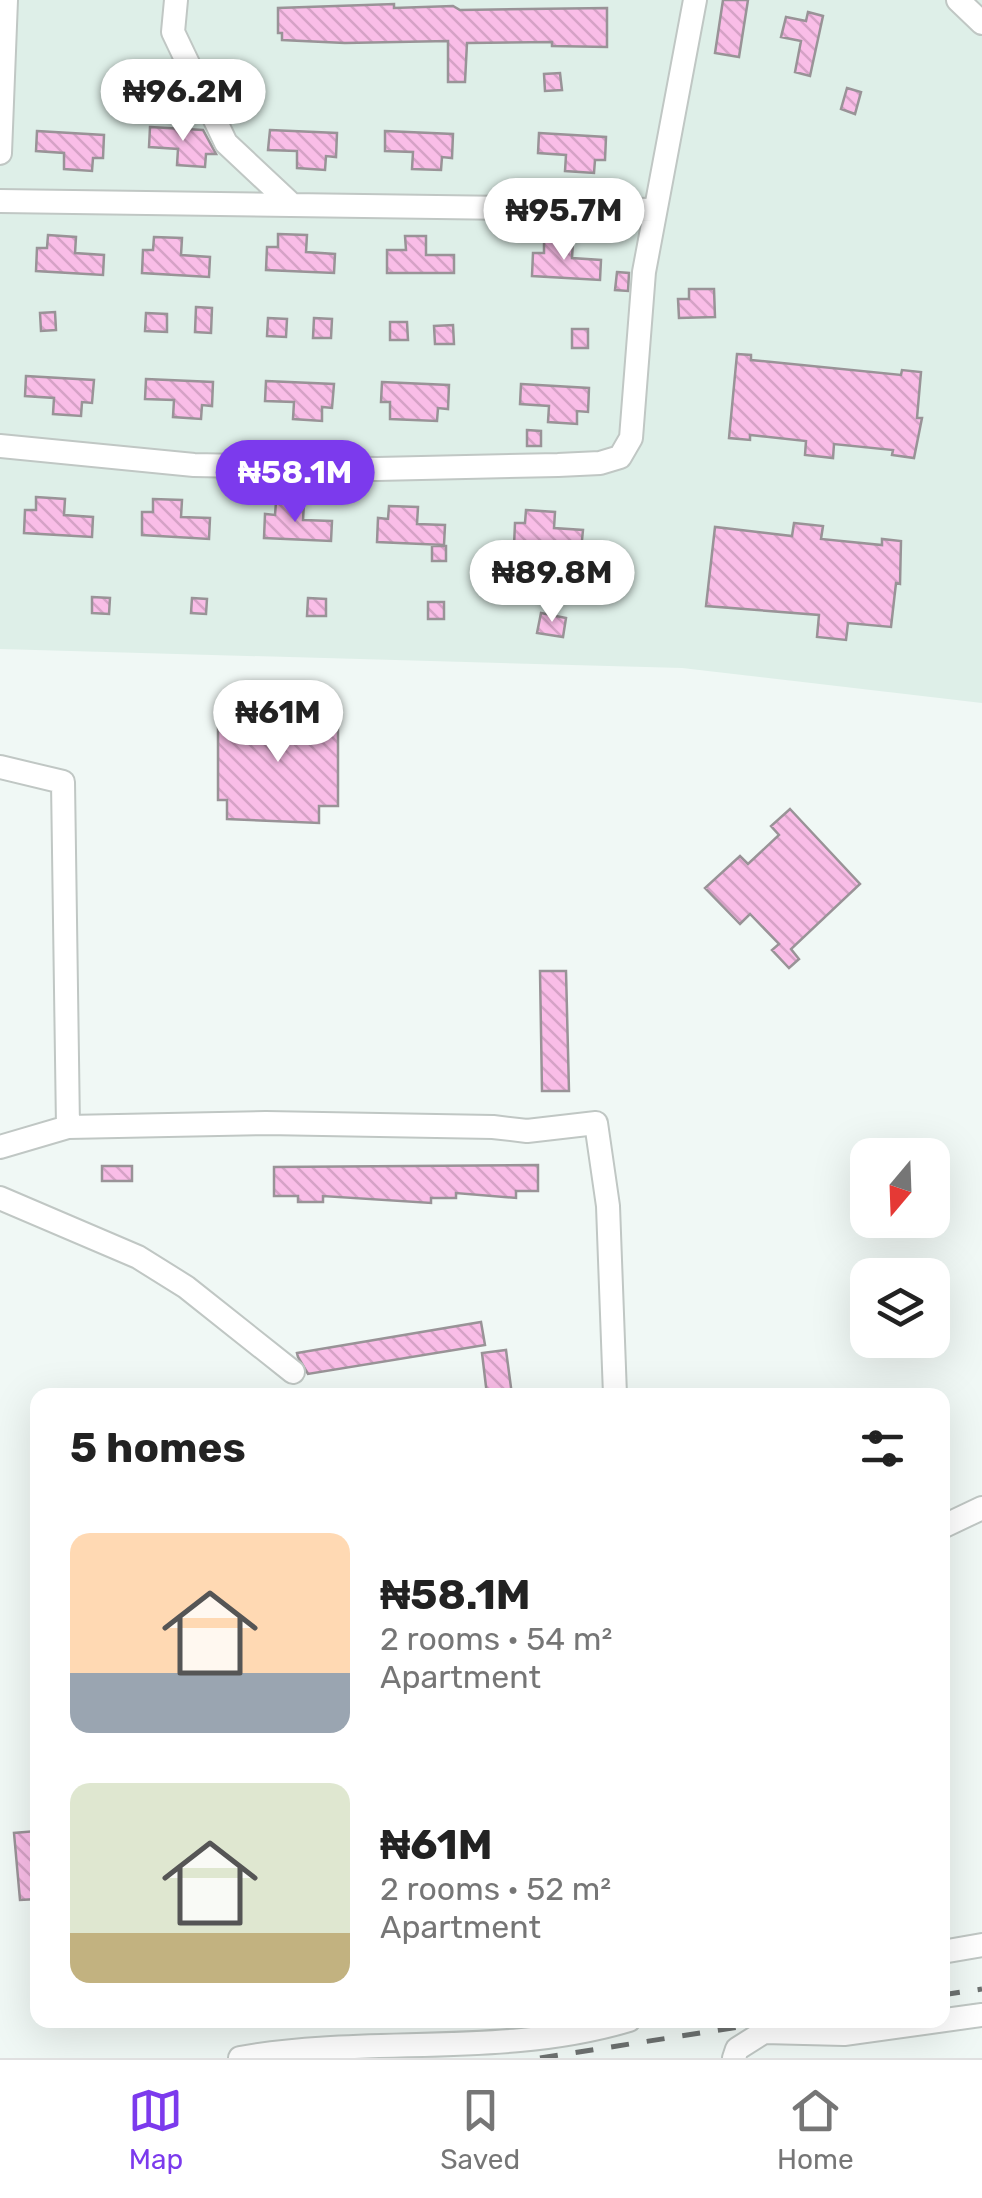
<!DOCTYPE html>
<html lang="en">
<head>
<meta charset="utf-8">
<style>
	body { margin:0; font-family:Rubik,sans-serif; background:#f6f6f6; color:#222; height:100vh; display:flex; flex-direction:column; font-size:38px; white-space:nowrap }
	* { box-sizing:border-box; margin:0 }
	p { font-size:32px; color:#767676 }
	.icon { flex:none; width:55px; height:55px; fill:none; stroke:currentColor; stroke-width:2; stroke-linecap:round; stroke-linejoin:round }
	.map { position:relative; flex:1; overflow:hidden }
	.sheet { position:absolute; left:30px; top:1388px; width:920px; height:640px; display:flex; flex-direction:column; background:#fff; border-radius:20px; box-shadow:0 10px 40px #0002 }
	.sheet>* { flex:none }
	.needle { width:65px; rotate:199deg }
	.controls { position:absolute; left:850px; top:1138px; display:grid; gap:20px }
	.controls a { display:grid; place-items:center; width:100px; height:100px; border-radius:20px; background:#fff; box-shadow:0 10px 40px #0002; font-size:50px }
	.price { position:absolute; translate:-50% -85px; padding:0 22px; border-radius:35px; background:#fff; color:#222; font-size:32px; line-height:65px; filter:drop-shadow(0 2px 5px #0008) }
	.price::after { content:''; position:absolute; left:50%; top:60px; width:30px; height:22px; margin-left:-15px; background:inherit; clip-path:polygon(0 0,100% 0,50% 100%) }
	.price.active { background:#7c3aed; color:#fff }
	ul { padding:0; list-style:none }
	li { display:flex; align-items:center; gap:30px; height:250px; padding:0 40px }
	li span { display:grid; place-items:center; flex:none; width:280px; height:200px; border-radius:20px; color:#555 }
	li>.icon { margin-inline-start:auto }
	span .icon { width:120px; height:120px; fill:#fffc; stroke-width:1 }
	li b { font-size:42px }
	h2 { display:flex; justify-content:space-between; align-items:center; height:120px; padding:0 40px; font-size:42px }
	.menu { display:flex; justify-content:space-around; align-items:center; height:140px; border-top:2px solid #e0e0e0; background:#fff; font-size:28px; color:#767676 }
	.menu a { display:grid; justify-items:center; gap:5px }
	.menu .active { color:#7c3aed }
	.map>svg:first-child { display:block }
	.built { fill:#deefe8 }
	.building { fill:url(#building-back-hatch); stroke:#999397; stroke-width:2.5 }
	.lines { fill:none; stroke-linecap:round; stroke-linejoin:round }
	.minor-casing { stroke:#c0c7c4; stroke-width:26 }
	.minor { stroke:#fff; stroke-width:22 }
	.rail { stroke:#6d7170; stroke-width:5; stroke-dasharray:18 18; stroke-linecap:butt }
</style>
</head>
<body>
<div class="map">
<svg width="982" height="2058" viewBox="0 0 982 2058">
	<defs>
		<pattern id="building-back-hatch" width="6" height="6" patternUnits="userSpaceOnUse" patternTransform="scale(2.5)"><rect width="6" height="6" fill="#f9bde7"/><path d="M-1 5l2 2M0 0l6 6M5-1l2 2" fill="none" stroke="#d5a2c6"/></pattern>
	</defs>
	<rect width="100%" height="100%" fill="#f0f8f5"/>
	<path class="built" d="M0,0h982v703l-300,-35 -682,-19z"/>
	<path class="building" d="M723,0h25l-9,57 -24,-4z
		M394,4v4l59,-2 7,4 147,-2v39l-55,-1v-4l-85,1 -2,39h-17v-41l-103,2 -63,-3v-7h-4v-25z
		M808,12l15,4 -13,60 -15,-4 6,-31 -20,-4 5,-20 20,4z
		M142,71l30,1 -1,19 -30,-1z
		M560,73l2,17 -17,1 -1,-17z
		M847,88l14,4 -6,22 -14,-5z
		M150,127l53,3 13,24h-10l-1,13 -28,-2 1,-16 -29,-2z
		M270,130l67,3 -1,24 -10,-1 -1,14 -28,-2v-17l-29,-1z
		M37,131l67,4 -1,23h-10l-1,13 -28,-2v-16l-28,-2z
		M385,131l68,3 -1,24 -10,-1 -1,13 -29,-1 1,-17 -28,-1z
		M539,133l67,4 -1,23h-10l-1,13 -29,-2 1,-16 -28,-2z
		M278,234l29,1 -1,17 29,2 -1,19 -68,-3 1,-23h11z
		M48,235l28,2 -1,16 29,2 -1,20 -67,-4 1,-23h10z
		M405,236h21v19h28v18h-67v-23h19z
		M154,237l28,1 -1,17 29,2 -1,20 -67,-4 1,-23h10z
		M544,240l29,2 -1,16 29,2 -1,20 -68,-4 1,-23h11z
		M617,272l12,1 -1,18 -13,-1z
		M689,289h25l1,28 -36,1 -1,-19h11z
		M196,307l16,1 -1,25 -16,-1z
		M55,312l1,18 -15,1 -1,-18z
		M146,313l21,1v18l-22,-1z
		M268,318l19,1 -1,18 -19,-1z
		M314,318l18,1 -1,19h-18z
		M390,322h17l1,18h-18z
		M453,325l1,19h-19l-1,-18z
		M572,329h16v19h-16z
		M737,354l14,1v5l150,15 1,-5 19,2 -4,46h5l-8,40 -22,-3 1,-5 -59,-6 -1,14 -28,-3 1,-14 -56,-6v5l-21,-2z
		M26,376l68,4 -2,23 -10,-1 -1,14 -28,-2 1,-16 -29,-2z
		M146,379l67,3 -1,24 -10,-1 -1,14 -28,-2 1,-17 -29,-1z
		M266,381l68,3 -2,24 -10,-1v14l-29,-2 1,-17 -29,-1z
		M382,382l67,3 -1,24 -10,-1 -1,13 -47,-2v-17h-9z
		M521,384l68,4 -1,24 -11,-1v13l-29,-2 1,-16 -29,-2z
		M527,430l14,1v15h-14z
		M36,497l29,2 -1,16 29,2 -1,20 -68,-4 1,-23h11z
		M153,499l29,1 -1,17 29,1 -1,21 -67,-4v-23h11z
		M276,502l28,1 -1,17 29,1 -1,20 -67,-3 1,-24 10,1z
		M389,506l29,1 -1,17 28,1 -1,20 -67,-3 1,-24 10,1z
		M526,510l29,2 -1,16 29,2 -2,20 -67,-4 1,-23h10z
		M794,523l29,3 -2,13 61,6v-6l19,2 -1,43 -4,-1 -5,44 -43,-4 -2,17 -29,-3 2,-22 -113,-9 9,-79 77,9z
		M432,546h14v15h-14z
		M92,597l18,1 -1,16 -17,-1z
		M192,598l15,1 -1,15 -15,-1z
		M308,598l18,1v17h-19z
		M428,602h16v17h-16z
		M541,613l25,5 -3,19 -26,-4z
		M232,706l88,3v16h18v81h-19v17l-92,-4v-19h-9v-72h14z
		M790,809l70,75 -69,65 8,10 -10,9 -17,-18 7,-6 -29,-30 -10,10 -35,-36 35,-32 8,8 31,-29 -8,-9z
		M540,971h26l3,120h-27z
		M538,1165v26h-22v7l-60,-5v5h-25v5l-108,-7v6h-25v-6h-24v-29z
		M102,1166h30v15h-30z
		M481,1322l4,23 -177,29 -10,-17 -1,-4z
		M506,1350l6,45h-25l-5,-42z
		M36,1831l2,68 -18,1 -6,-67z"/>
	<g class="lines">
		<g class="minor-casing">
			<path id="minor" d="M176,0l-3,32 53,111 64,60
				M958,0l24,23
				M0,153l6,-153
				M0,201l655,9
				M0,446l194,19 183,4 181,-4 42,-2 20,-6 11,-19 13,-166 51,-272
				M0,767l63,15 5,345
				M0,1147l68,-20 198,-4 227,4 34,4 69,-8 12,83 7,189
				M0,1198l138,59 48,30 107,85
				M942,1527l40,-19
				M942,1952l40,-7
				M240,2058c129,-23 263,0 389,-38
				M734,2058l3,-9 27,-17 80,2 138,-19"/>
		</g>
		<use href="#minor" class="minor"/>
		<path class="rail" d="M942,1995l40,-6
			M540,2058l244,-38"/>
	</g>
</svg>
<div class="controls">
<a><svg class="needle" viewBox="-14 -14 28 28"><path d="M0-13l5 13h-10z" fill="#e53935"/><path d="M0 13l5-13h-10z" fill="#767676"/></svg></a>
<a><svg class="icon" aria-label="layers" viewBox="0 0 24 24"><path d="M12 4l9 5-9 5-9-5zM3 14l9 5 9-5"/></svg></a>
</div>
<b class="price" style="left:183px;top:144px">₦96.2M</b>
<b class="price" style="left:564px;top:263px">₦95.7M</b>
<b class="price active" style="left:295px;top:525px">₦58.1M</b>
<b class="price" style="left:552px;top:625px">₦89.8M</b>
<b class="price" style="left:278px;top:765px">₦61M</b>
<section class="sheet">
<h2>5 homes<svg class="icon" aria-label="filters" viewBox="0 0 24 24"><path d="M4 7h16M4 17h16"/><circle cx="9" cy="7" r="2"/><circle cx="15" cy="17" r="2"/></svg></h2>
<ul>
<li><span style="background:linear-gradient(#ffd9b3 70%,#9aa5b1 0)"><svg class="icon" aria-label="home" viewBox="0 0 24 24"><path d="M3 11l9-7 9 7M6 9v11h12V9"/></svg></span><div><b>₦58.1M</b><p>2 rooms · 54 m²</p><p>Apartment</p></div></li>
<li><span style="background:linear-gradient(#dfe7d0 75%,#c2b280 0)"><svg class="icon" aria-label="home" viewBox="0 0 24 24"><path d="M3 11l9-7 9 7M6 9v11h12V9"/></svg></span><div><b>₦61M</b><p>2 rooms · 52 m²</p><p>Apartment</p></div></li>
</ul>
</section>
</div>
<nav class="menu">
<a class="active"><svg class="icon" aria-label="map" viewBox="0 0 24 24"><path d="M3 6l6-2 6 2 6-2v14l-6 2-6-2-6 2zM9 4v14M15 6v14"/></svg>Map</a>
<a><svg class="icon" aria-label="saved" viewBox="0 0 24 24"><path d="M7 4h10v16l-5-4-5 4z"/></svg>Saved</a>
<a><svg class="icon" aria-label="home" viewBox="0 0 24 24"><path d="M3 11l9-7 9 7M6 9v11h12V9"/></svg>Home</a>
</nav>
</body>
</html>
